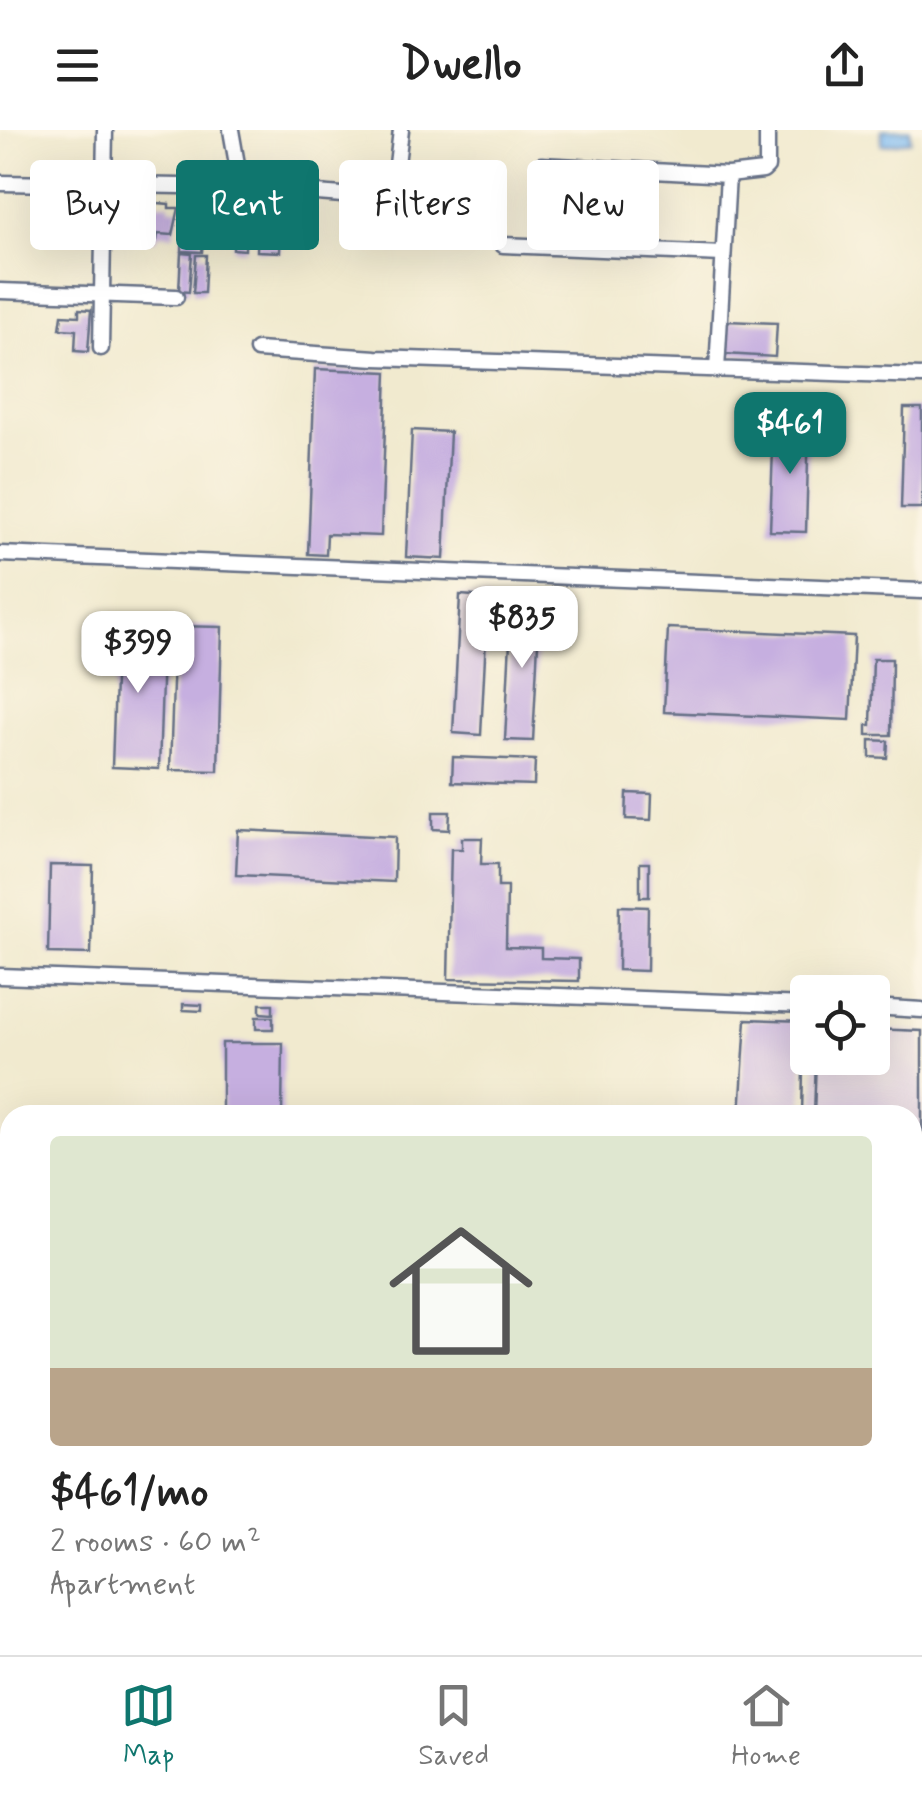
<!DOCTYPE html>
<html lang="en">
<head>
<meta charset="utf-8">
<style>
	body { margin:0; font-family:Mynerve,sans-serif; background:#f2f2f2; color:#222; height:100vh; display:flex; flex-direction:column; font-size:38px; white-space:nowrap }
	* { box-sizing:border-box; margin:0 }
	p { font-size:32px; color:#767676 }
	.icon { flex:none; width:55px; height:55px; fill:none; stroke:currentColor; stroke-width:2; stroke-linecap:round; stroke-linejoin:round }
	.map { position:relative; flex:1; overflow:hidden }
	.details { position:absolute; left:0px; top:975px; width:922px; height:550px; display:flex; flex-direction:column; background:#fff; border-radius:30px 30px 0 0; box-shadow:0 10px 40px #0002 }
	.details>* { flex:none }
	.top-card { position:absolute; left:30px; top:30px; width:862px; height:90px; display:flex; gap:20px }
	.fabs { position:absolute; left:790px; top:845px; display:grid; gap:20px }
	.fabs a { display:grid; place-items:center; width:100px; height:100px; border-radius:10px; background:#fff; box-shadow:0 10px 40px #0002; font-size:50px }
	.price { position:absolute; translate:-50% -85px; padding:0 22px; border-radius:20px; background:#fff; color:#222; font-size:32px; line-height:65px; filter:drop-shadow(0 2px 5px #0008) }
	.price::after { content:''; position:absolute; left:50%; top:60px; width:30px; height:22px; margin-left:-15px; background:inherit; clip-path:polygon(0 0,100% 0,50% 100%) }
	.price.selected { background:#0f766e; color:#fff }
	ul { padding:0; list-style:none }
	li { display:grid; align-content:center; gap:20px; height:530px; padding:0 50px }
	li+li { border-top:2px solid #e0e0e0 }
	li span { display:grid; place-items:center; height:310px; border-radius:10px; color:#555 }
	li>.icon { margin-inline-start:auto }
	span .icon { width:180px; height:180px; fill:#fffc; stroke-width:1 }
	li b { font-size:42px }
	.tag { padding:0 35px; border-radius:10px; background:#fff; box-shadow:0 10px 40px #0002; font-size:35px; line-height:90px }
	.tag.selected { background:#0f766e; color:#fff }
	header { display:flex; justify-content:space-between; align-items:center; height:130px; padding:0 50px; background:#fff; font-size:45px; font-weight:700 }
	.tab-bar { display:flex; justify-content:space-around; align-items:center; height:140px; border-top:2px solid #e0e0e0; background:#fff; font-size:28px; color:#767676 }
	.tab-bar a { display:grid; justify-items:center; gap:5px }
	.tab-bar .selected { color:#0f766e }
	.map>svg:first-child { display:block }
	.water { fill:#80bcf2; stroke:#4e76a8; stroke-width:2.5 }
	.building { fill:#c6afe0 }
	.lines { fill:none; stroke-linecap:round; stroke-linejoin:round }
	.minor-casing { stroke:#667086; stroke-width:19 }
	.minor { stroke:#fff; stroke-width:14 }
</style>
</head>
<body>
<header><svg class="icon" aria-label="menu" viewBox="0 0 24 24"><path d="M4 6h16M4 12h16M4 18h16"/></svg>Dwello<svg class="icon" aria-label="share" viewBox="0 0 24 24"><path d="M12 15V3M7 8l5-5 5 5M5 13v7h14v-7"/></svg></header>
<div class="map">
<svg width="922" height="1525" viewBox="0 0 922 1525">
	<rect width="100%" height="100%" fill="#fcf5e5"/>
	<filter id="ink" filterUnits="userSpaceOnUse"><feTurbulence type="fractalNoise" baseFrequency=".01" numOctaves="2"/><feDisplacementMap in="SourceGraphic" scale="20" xChannelSelector="R" yChannelSelector="G"/><feConvolveMatrix kernelMatrix="1 2 1 2 8 2 1 2 1" color-interpolation-filters="sRGB"/></filter>
	<filter id="wash" filterUnits="userSpaceOnUse"><feTurbulence type="fractalNoise" baseFrequency=".0048" numOctaves="4" result="noise"/><feDisplacementMap in="SourceGraphic" scale="40" xChannelSelector="R" yChannelSelector="G"/><feGaussianBlur stdDeviation="2.25" result="paint"/><feColorMatrix in="noise" values="0 0 0 0 0 0 0 0 0 0 0 0 0 0 0 0 0 1.4 0 .05"/><feComposite in="paint" operator="in"/></filter>
	<g filter="url(#wash)">
		<rect width="100%" height="100%" fill="#f1eacf"/>
		<path class="water" d="M882,0h28l1,11 -29,4z"/>
		<g id="blocks">
			<path class="building" d="M146,72l23,2v4h10l-6,27 -15,-1 -1,6h-8v-6l-22,-2 1,-14h6l1,-14 11,1z
				M234,86l12,1 -1,33 -12,-1z
				M183,90l15,1 -2,18 7,1 -1,12 -20,-1z
				M267,90h14l-1,32 -23,-1 1,-25h9z
				M181,123l11,1 -3,38 -10,-1z
				M196,125h10l-2,38h-11z
				M79,179l12,1 -3,42 -13,-1 1,-21 -16,-1 2,-14 17,1z
				M727,191l50,2 -2,34 -50,-3z
				M315,239l72,3 -6,164 -54,-2 -1,21 -18,-1z
				M904,278h18v100h-21z
				M774,292l35,1 -3,109 -36,-1z
				M412,300l38,2 -6,127 -38,-2z
				M460,465l28,2 -7,138 -28,-2z
				M512,471l28,2 -7,138 -28,-1z
				M117,493l47,2 -5,144 -47,-2z
				M175,496l47,1 -4,144 -48,-1z
				M668,498l186,8 -4,84 -186,-8z
				M873,529h19l-1,76h-24v-10h4z
				M870,610l18,1 -1,17 -17,-1z
				M453,627l82,3 -1,25 -82,-3z
				M627,663l25,1 -1,26 -25,-1z
				M433,682h17l-1,18 -16,-1z
				M238,700l157,7 -1,45 -158,-7z
				M462,708h20l-1,26h17v23h9l-1,60 35,1v10l38,1v22l-131,-2 3,-130h11z
				M640,733h9v34h-9z
				M50,735l43,1 -2,88 -43,-1z
				M619,776l29,1 -1,64 -29,-1z
				M183,874l19,1v6l-19,-1z
				M260,874h13v10l-13,-1z
				M256,887h17v12h-17z
				M746,889l58,2 -2,94h-62z
				M872,899l50,2v100h-10v-16h-98l2,-57h56z
				M222,913h61l-1,72h-60z
				M0,1062l10,1v20l-10,-1z
				M0,1193h6l-1,22h-5z
				M912,1222h10v68h-10z
				M912,1333h10v71l-10,-1z"/>
		</g>
	</g>
	<g filter="url(#ink)">
		<use href="#blocks" fill-opacity="0" stroke="#667086" stroke-width="2.5"/>
		<g class="lines">
			<g class="minor-casing">
				<path id="minor" d="M231,0l10,57
					M541,35l187,10 35,-4 4,-4v-37
					M0,53l241,4 127,10 9,4 17,-11 7,-60
					M389,65l66,8
					M503,115l220,9
					M0,161l176,6
					M101,218l4,-218
					M257,220l119,8 546,18
					M717,240l11,-195
					M0,424l922,37
					M0,846l808,29
					M872,877l50,3"/>
			</g>
			<use href="#minor" class="minor"/>
		</g>
	</g>
</svg>
<div class="fabs">
<a><svg class="icon" aria-label="locate" viewBox="0 0 24 24"><circle cx="12" cy="12" r="6"/><path d="M12 2v4M12 18v4M2 12h4M18 12h4"/></svg></a>
</div>
<b class="price selected" style="left:790px;top:347px">$461</b>
<b class="price" style="left:522px;top:541px">$835</b>
<b class="price" style="left:138px;top:566px">$399</b>
<div class="top-card">
<a class="tag">Buy</a>
<a class="tag selected">Rent</a>
<a class="tag">Filters</a>
<a class="tag">New</a>
</div>
<section class="details">
<ul>
<li><span style="background:linear-gradient(#dfe7d0 75%,#b9a48a 0)"><svg class="icon" aria-label="home" viewBox="0 0 24 24"><path d="M3 11l9-7 9 7M6 9v11h12V9"/></svg></span><div><b>$461/mo</b><p>2 rooms · 60 m²</p><p>Apartment</p></div></li>
</ul>
</section>
</div>
<nav class="tab-bar">
<a class="selected"><svg class="icon" aria-label="map" viewBox="0 0 24 24"><path d="M3 6l6-2 6 2 6-2v14l-6 2-6-2-6 2zM9 4v14M15 6v14"/></svg>Map</a>
<a><svg class="icon" aria-label="saved" viewBox="0 0 24 24"><path d="M7 4h10v16l-5-4-5 4z"/></svg>Saved</a>
<a><svg class="icon" aria-label="home" viewBox="0 0 24 24"><path d="M3 11l9-7 9 7M6 9v11h12V9"/></svg>Home</a>
</nav>
</body>
</html>
